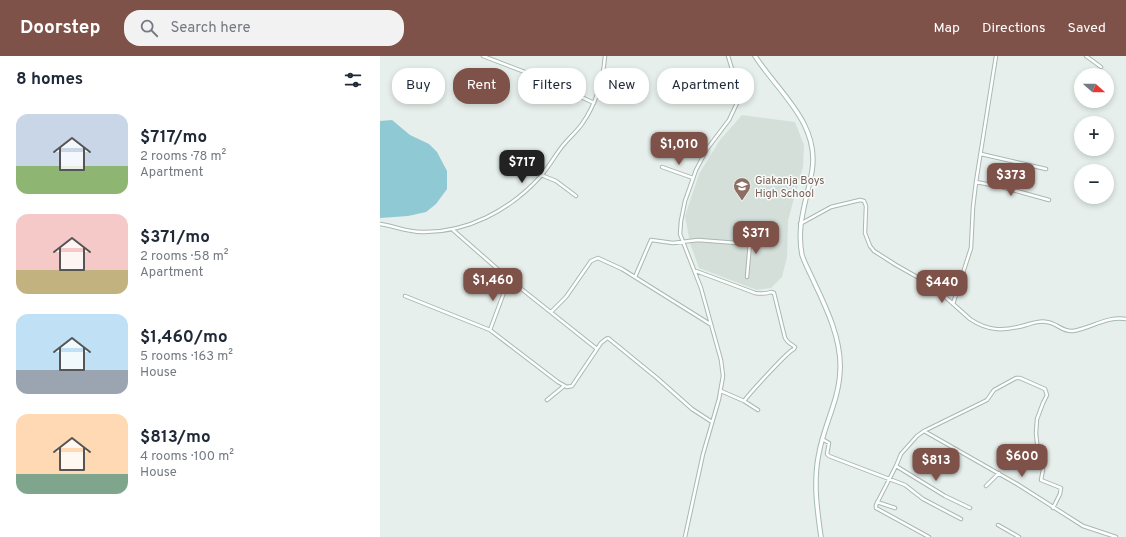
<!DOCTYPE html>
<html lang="en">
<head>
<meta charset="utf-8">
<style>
	body { margin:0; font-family:Overpass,sans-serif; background:#f2f2f3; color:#1f2937; height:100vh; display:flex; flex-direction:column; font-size:15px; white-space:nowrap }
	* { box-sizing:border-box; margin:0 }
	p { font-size:13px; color:#747a83 }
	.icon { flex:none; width:22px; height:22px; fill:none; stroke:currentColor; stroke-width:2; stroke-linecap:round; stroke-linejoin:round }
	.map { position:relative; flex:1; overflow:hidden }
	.details { display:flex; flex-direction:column; background:#fff; width:380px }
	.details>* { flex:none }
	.banner { position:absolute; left:12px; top:12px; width:380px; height:36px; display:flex; gap:8px }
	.needle { width:26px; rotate:111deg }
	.tools { position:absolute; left:694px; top:12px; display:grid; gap:8px }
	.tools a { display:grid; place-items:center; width:40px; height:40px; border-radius:50%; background:#fff; box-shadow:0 2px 6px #0003; font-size:20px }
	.price { position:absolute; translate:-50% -34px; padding:0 9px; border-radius:8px; background:#7f5249; color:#fff; font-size:13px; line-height:26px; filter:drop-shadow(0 1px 2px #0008) }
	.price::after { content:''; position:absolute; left:50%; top:24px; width:12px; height:9px; margin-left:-6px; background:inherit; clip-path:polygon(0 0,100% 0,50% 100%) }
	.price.current { background:#222; color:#fff }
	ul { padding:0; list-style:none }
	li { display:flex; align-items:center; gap:12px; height:100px; padding:0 16px }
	li span { display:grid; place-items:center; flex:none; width:112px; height:80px; border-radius:12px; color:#555 }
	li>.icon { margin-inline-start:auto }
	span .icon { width:48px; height:48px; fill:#fffc; stroke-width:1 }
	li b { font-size:17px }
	h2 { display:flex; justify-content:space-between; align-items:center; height:48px; padding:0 16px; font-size:17px }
	.tag { padding:0 14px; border-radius:16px; background:#fff; box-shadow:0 2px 6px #0003; font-size:14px; line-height:36px }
	.tag.current { background:#7f5249; color:#fff }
	header { display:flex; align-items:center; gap:24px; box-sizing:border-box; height:56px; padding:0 20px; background:#7f5249; color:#fff }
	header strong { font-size:19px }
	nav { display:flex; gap:22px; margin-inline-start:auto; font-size:14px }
	.search { width:280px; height:36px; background:#f2f2f3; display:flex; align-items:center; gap:10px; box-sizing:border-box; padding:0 14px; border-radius:16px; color:#747a83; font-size:15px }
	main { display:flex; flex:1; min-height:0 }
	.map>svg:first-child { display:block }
	.built { fill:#d4dfda }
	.water { fill:#8ec9d4 }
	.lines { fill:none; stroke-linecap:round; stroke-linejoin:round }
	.minor-casing { stroke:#a8b8b2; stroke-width:4.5 }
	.secondary-casing { stroke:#a4bbb3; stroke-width:5.5 }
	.minor { stroke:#fff; stroke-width:2.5 }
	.secondary { stroke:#fff; stroke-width:3.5 }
	.labels { text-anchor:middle; stroke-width:3; stroke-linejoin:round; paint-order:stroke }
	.education-label { font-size:11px; fill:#785e54; stroke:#f7fbf9; text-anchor:start }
</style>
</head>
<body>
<header>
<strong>Doorstep</strong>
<div class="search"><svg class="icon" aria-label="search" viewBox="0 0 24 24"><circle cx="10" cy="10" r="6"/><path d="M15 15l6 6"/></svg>Search here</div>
<nav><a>Map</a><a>Directions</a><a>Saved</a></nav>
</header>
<main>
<section class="details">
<h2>8 homes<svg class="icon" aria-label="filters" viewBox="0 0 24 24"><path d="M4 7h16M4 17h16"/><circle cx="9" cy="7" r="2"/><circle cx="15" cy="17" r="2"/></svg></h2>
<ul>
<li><span style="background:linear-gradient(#c9d6e8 65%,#8fb573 0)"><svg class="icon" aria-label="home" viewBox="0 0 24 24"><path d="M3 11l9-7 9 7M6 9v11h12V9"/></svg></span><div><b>$717/mo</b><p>2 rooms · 78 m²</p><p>Apartment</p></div></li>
<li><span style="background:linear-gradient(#f6c9c9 70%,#c2b280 0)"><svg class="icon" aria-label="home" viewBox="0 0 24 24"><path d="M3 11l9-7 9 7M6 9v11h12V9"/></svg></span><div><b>$371/mo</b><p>2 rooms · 58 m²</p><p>Apartment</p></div></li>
<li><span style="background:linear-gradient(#bfe0f5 70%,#9aa5b1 0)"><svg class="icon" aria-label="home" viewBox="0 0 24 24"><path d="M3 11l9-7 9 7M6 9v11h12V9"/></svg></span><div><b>$1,460/mo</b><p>5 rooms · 163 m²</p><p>House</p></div></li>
<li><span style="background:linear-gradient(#ffd9b3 75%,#7fa58c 0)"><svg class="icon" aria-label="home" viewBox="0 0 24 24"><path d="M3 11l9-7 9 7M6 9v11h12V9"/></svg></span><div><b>$813/mo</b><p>4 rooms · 100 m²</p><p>House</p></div></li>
</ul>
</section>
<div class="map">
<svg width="746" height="481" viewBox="0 0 746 481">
	<rect width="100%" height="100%" fill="#e6efeb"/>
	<path class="built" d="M362,59l53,7 9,23 -1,22 -15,53 -1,37 -5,20 -11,11 -14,2 -58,-22 -9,-25 -5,-27 14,-42 21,-34z"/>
	<path class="water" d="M12,64l18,15 19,9 8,8 10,19v18l-11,15 -10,8 -18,4 -28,2v-97z"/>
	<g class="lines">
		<g class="minor-casing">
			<path id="minor" d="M103,0l55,21 56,26
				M706,0l15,11
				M601,98l65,15
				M282,111l31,11
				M161,119l15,6 20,15
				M596,126l26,5 47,13
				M0,168c14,2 27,8 42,8 45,1 88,-22 118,-55 10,-11 16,-24 25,-34 6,-7 12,-12 17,-19 14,-20 21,-43 23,-68
				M420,168l31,-17 29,-7 4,1 2,5 -1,27 5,13 4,5 22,14 37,21 37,33c19,13 35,12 56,6 7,-2 14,-5 21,-3 10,1 15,10 26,9 18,-3 34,-15 53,-12
				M73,174l56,49 88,70
				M316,215l59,22c6,1 11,1 16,-1l3,1 11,45 3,4 7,5 -1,2c-6,2 -44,44 -50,52
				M255,221l16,-37 22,3 25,-3 52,4
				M367,221l4,-46
				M25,240l85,34 68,52 9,5 5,-1 29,-43 5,-4 2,-1 49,40 35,31 20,13
				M573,248l18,-56 2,-41 3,-25 20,-126
				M171,256l15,-15 25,-36 7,-3 24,11 88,55
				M110,274l19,-51
				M341,335l23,10 14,9
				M167,344l17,-14
				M544,375l93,53 66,42 33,11
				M442,383l7,4 -2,11 2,2 76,29 18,14 38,20
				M516,410l49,30 25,12
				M606,430l13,-13
				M497,446l18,6
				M618,469l21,12
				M305,481l18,-83 16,-55 4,-23 -2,-16 -20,-72 -21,-54 1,-13 4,-20 11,-31 11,-21 22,-29 9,-19 1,-5 -2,-11 -9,-29
				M549,481l-53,-29v-3l20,-39 5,-12 16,-18 7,-5 57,-28 6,-3 7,-10 22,-12h4l25,11 2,6 -4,8 -6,16 -1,14 1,10 6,27 -2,10 20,8 -1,6 -7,14"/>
		</g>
		<g class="secondary-casing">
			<path id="secondary" d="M375,0c23,36 65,67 57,115 -5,29 -16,53 -10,84 3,9 8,18 12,27 13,27 28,59 26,89 -1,29 -16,54 -21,82 -6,28 -2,56 2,84"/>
		</g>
		<use href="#minor" class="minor"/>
		<use href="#secondary" class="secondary"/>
	</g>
	<defs>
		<g id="school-pin" transform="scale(0.9)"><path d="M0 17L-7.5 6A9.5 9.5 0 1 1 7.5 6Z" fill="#8d6e63" stroke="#f7fbf9"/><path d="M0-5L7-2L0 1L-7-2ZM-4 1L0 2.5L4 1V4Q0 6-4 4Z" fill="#fff"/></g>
	</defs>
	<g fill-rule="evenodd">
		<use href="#school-pin" x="362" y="130"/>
	</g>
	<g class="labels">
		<g class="education-label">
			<text x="375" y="128">Giakanja Boys<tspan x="375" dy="13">High School</tspan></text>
		</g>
	</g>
</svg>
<div class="tools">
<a><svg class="needle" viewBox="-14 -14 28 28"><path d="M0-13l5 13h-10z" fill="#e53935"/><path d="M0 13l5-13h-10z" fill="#747a83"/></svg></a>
<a>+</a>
<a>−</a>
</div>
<b class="price" style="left:299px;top:110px">$1,010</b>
<b class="price current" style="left:142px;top:128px">$717</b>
<b class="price" style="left:631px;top:141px">$373</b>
<b class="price" style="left:376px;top:199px">$371</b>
<b class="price" style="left:113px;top:246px">$1,460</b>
<b class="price" style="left:562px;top:248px">$440</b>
<b class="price" style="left:642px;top:422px">$600</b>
<b class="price" style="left:556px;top:426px">$813</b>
<div class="banner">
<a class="tag">Buy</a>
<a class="tag current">Rent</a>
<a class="tag">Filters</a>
<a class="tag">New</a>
<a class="tag">Apartment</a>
</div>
</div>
</main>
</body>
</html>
